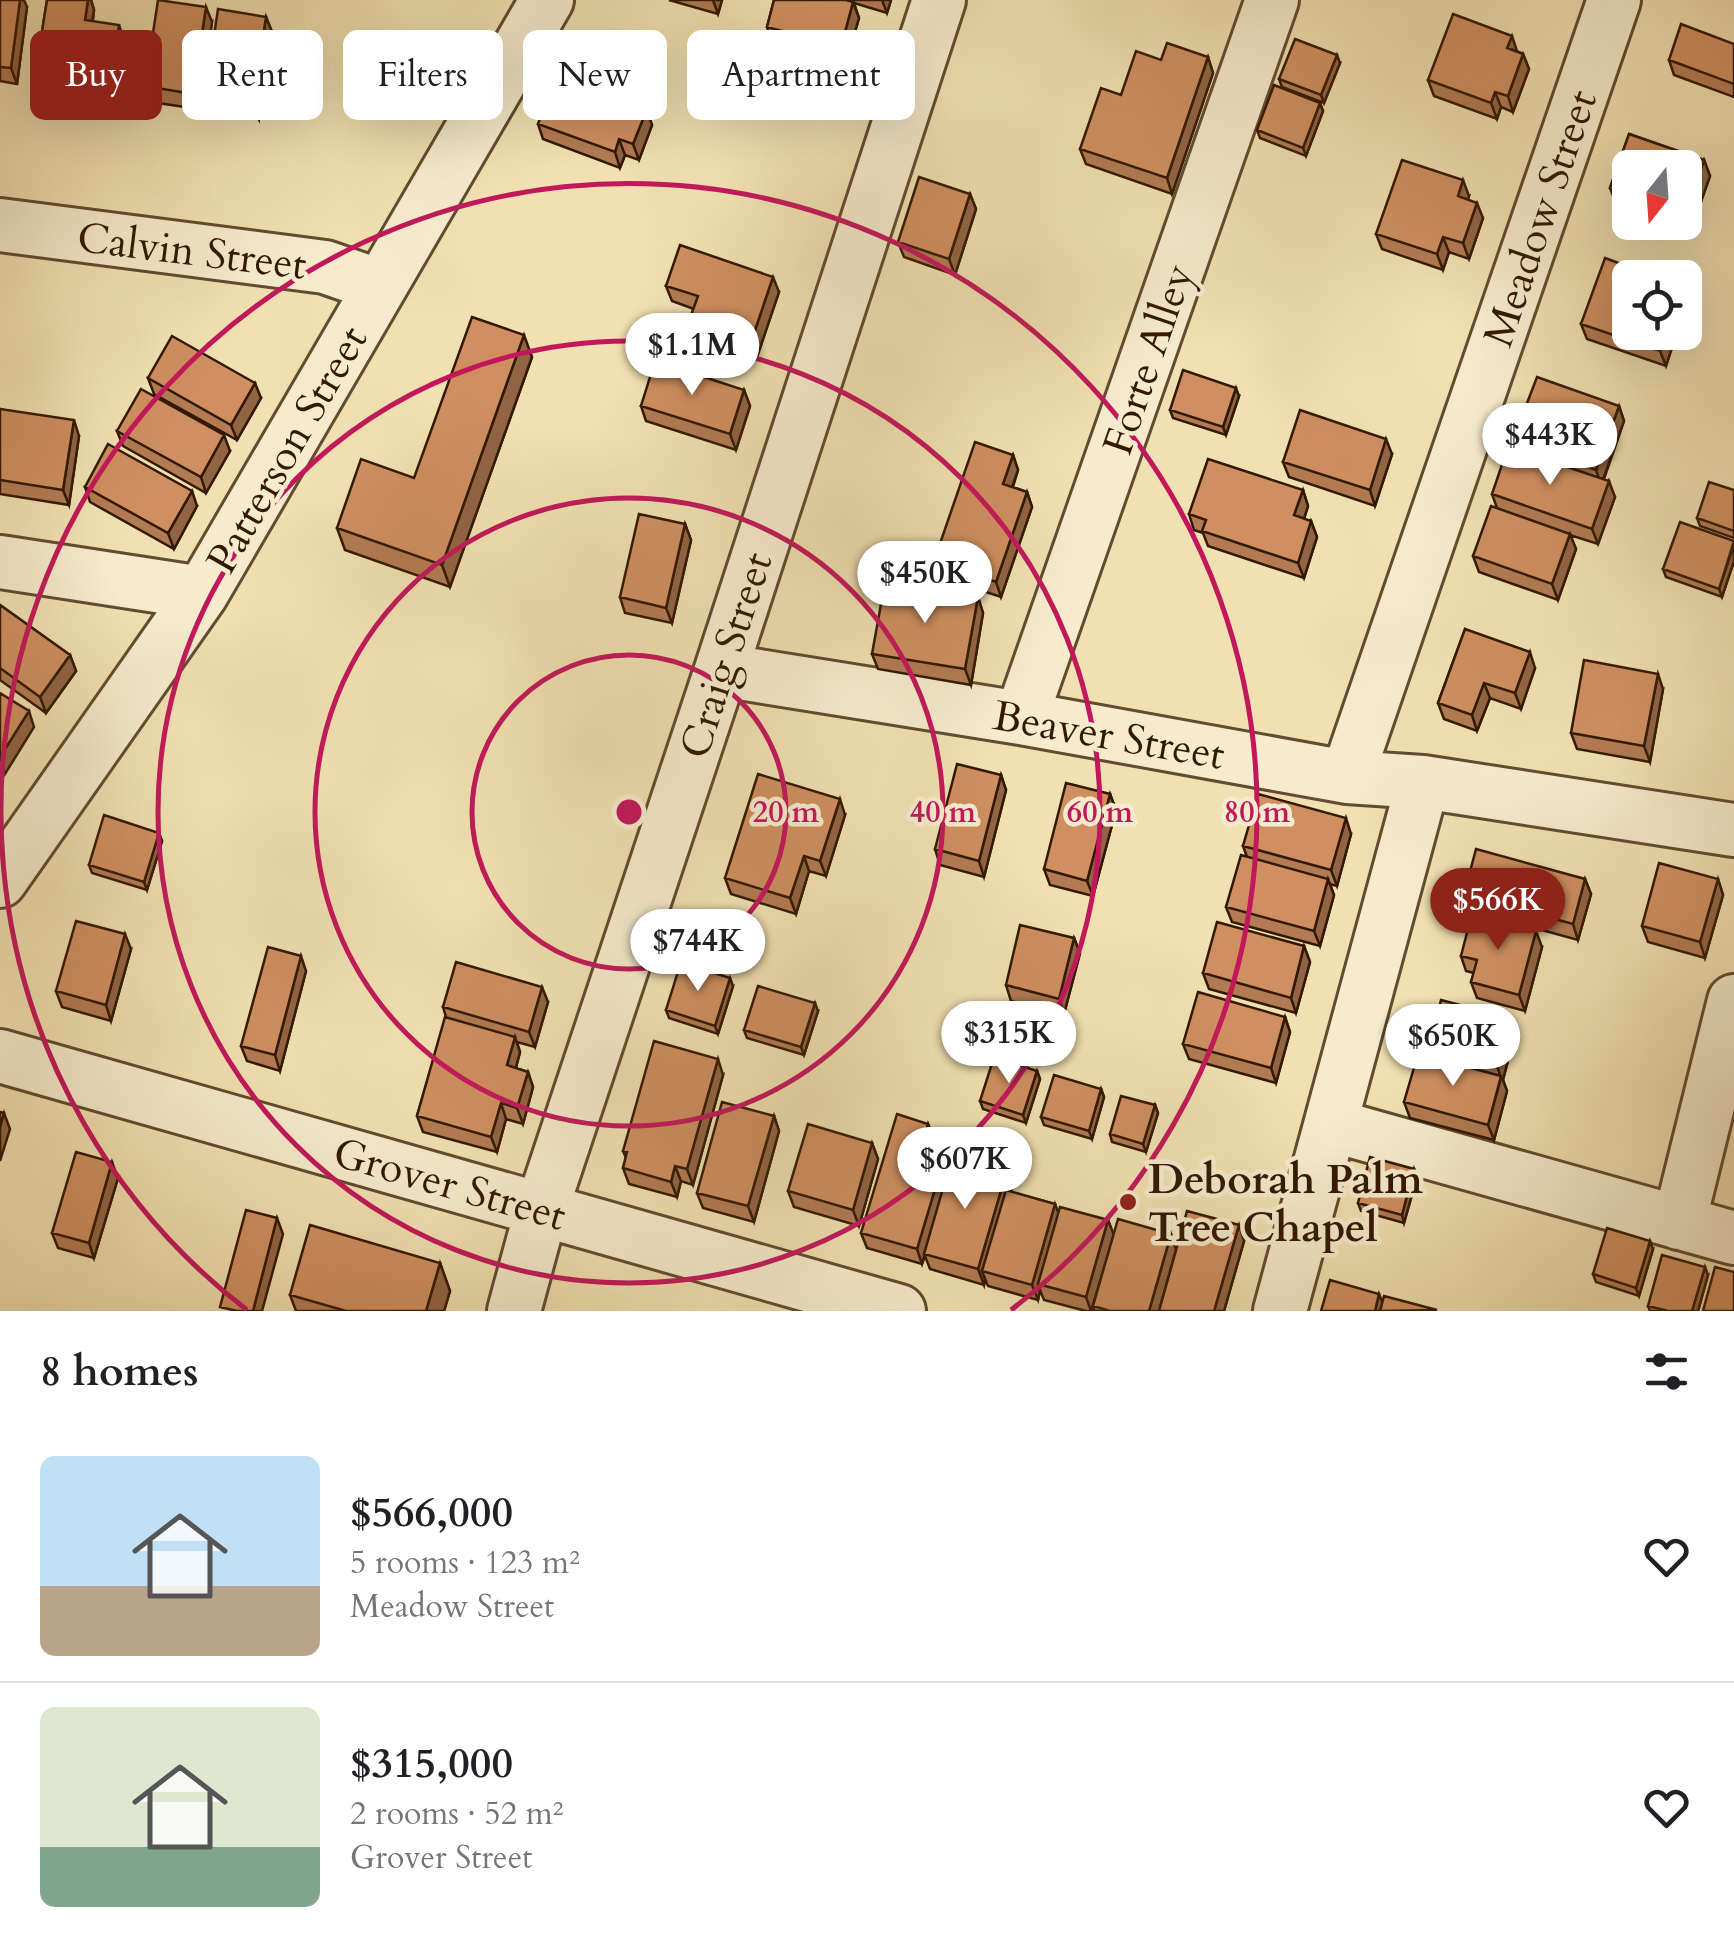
<!DOCTYPE html>
<html lang="en">
<head>
<meta charset="utf-8">
<style>
	body { margin:0; font-family:Cardo,serif; background:#f6f6f6; color:#202124; height:100vh; display:flex; flex-direction:column; font-size:38px; white-space:nowrap }
	* { box-sizing:border-box; margin:0 }
	p { font-size:32px; color:#757577 }
	.icon { flex:none; width:55px; height:55px; fill:none; stroke:currentColor; stroke-width:2; stroke-linecap:round; stroke-linejoin:round }
	.map { position:relative; height:1311px; overflow:hidden }
	.drawer { display:flex; flex-direction:column; background:#fff; flex:1 }
	.drawer>* { flex:none }
	.top-card { position:absolute; left:30px; top:30px; width:1000px; height:90px; display:flex; gap:20px }
	.needle { width:65px; rotate:197deg }
	.tools { position:absolute; left:1612px; top:150px; display:grid; gap:20px }
	.tools a { display:grid; place-items:center; width:90px; height:90px; border-radius:15px; background:#fff; box-shadow:0 10px 40px #0002; font-size:50px }
	.price { position:absolute; translate:-50% -85px; padding:0 22px; border-radius:35px; background:#fff; color:#222; font-size:32px; line-height:65px; filter:drop-shadow(0 2px 5px #0008) }
	.price::after { content:''; position:absolute; left:50%; top:60px; width:30px; height:22px; margin-left:-15px; background:inherit; clip-path:polygon(0 0,100% 0,50% 100%) }
	.price.current { background:#8f2418; color:#fff }
	ul { padding:0; list-style:none }
	li { display:flex; align-items:center; gap:30px; height:250px; padding:0 40px }
	li+li { border-top:2px solid #e0e0e0 }
	li span { display:grid; place-items:center; flex:none; width:280px; height:200px; border-radius:15px; color:#555 }
	li>.icon { margin-inline-start:auto }
	span .icon { width:120px; height:120px; fill:#fffc; stroke-width:1 }
	li b { font-size:42px }
	h2 { display:flex; justify-content:space-between; align-items:center; height:120px; padding:0 40px; font-size:42px }
	.chip { padding:0 35px; border-radius:15px; background:#fff; box-shadow:0 10px 40px #0002; font-size:35px; line-height:90px }
	.chip.current { background:#8f2418; color:#fff }
	.map>svg:first-child { display:block }
	.lines { fill:none; stroke-linecap:round; stroke-linejoin:round }
	.minor-casing { stroke:#624b2f; stroke-width:58 }
	.minor { stroke:#f6eccd; stroke-width:52 }
	.wall { fill:#b27b53; stroke:#331903; stroke-width:2.5 }
	.shaded-wall { fill:#916443; stroke:#331903; stroke-width:2.5 }
	.building { fill:#cf8f60; stroke:#331903; stroke-width:2.5 }
	.ring { fill:none; stroke:#c2185b; stroke-width:5 }
	.poi-dot { fill:#8f2418; stroke:#f6eccd; stroke-width:4 }
	.labels { text-anchor:middle; stroke-width:9; stroke-linejoin:round; paint-order:stroke }
	.street-label { font-size:42px; fill:#331903; stroke:#f6eccd }
	.poi-label { font-size:42px; font-weight:bold; fill:#331903; stroke:#f6eccd; text-anchor:start }
	.centre { fill:#c2185b; stroke:#f6eccd; stroke-width:5 }
	.ring-label { font-size:30px; text-anchor:middle; font-weight:bold; fill:#c2185b; stroke:#f6eccd; stroke-width:9; stroke-linejoin:round; paint-order:stroke }
</style>
</head>
<body>
<div class="map">
<svg width="1734" height="1311" viewBox="0 0 1734 1311">
	<rect width="100%" height="100%" fill="#f1e1b2"/>
	<filter id="stains"><feTurbulence type="fractalNoise" baseFrequency=".002" numOctaves="4"/><feColorMatrix values="0 0 0 0 .2 0 0 0 0 .09 0 0 0 0 .02 0 0 0 .5 -.17"/></filter>
	<radialGradient id="worn" r=".72"><stop offset=".6" stop-color="#630" stop-opacity="0"/><stop offset="1" stop-color="#630" stop-opacity=".3"/></radialGradient>
	<g class="lines">
		<g class="minor-casing">
			<path id="minor" d="M0,225l325,42 55,19
				M0,562l202,31
				M721,670l300,48 326,59 76,5 311,48
				M1021,718l251,-718
				M1347,777l267,-777
				M0,881l202,-288 345,-593
				M0,1056l899,255
				M1331,1125l403,113
				M1679,1223l55,-222
				M514,1311l28,-103 179,-538 218,-670
				M1280,1311l143,-529"/>
		</g>
		<use href="#minor" class="minor"/>
	</g>
	<path class="wall" d="M0,0l27,7 -10,77 -17,-3z
		M47,0h44l3,10 -1,11 31,19 -6,44 -74,-12 -6,-15z
		M669,0h53l-4,14z
		M774,0h117l-4,13 -33,-10 5,15 -13,45 -5,-1 3,7 -13,45 -74,-21 -6,-15 18,-44 -2,-7z
		M266,17l6,15 -13,87 -48,-8 -6,-15z
		M212,22l-13,87 -48,-7 -6,-16z
		M1734,44v53l-60,-22 -5,-15z
		M1517,51l6,3 6,15 -16,43 -12,-5 -4,12 -63,-23 -6,-16z
		M1208,57l5,16 -41,121 -86,-30 -6,-15 41,-54 40,-35z
		M654,61l-18,44 16,20 -13,35 -14,-5 -5,13 -77,-29 -5,-15 50,-37 -3,-7z
		M1340,63l-16,40 -42,-16 -3,-8z
		M1320,103l3,8 -17,45 -46,-18 -3,-8z
		M1629,134l75,26 6,16 -19,54 -21,-8h15v-54h-55v40l-14,-5 -6,-15z
		M970,194l6,15 -21,66 -51,-18 -6,-15z
		M1469,196l-1,3 15,19 -14,41 -20,-7 -6,18 -61,-21 -6,-15z
		M666,286l113,6 -21,62 -62,-21 -6,-15 4,-9 -22,-8z
		M1581,324l96,8 -11,34 -79,-27z
		M532,357l-82,230 -105,-37 -8,-22 77,-50z
		M148,378l113,20 -24,42 -83,-46z
		M744,390l6,16 -14,44 -90,-29 -5,-15z
		M1239,396l-13,39 -53,-17 -3,-8z
		M1619,406l5,15 -20,58 11,18 -17,47 -28,-9 6,14 -18,51 -79,-28 -6,-16 24,-48 -5,-14 25,-44 -4,-10z
		M0,409l79,27 -10,69 -69,-11z
		M117,431l113,20 -24,42 -83,-47z
		M1392,454l-17,52 -86,-29 -6,-15z
		M1013,455l5,15 -5,17 14,5 5,15 -31,90 -61,-20 -6,-16z
		M85,487l112,19 -23,43 -84,-47z
		M1303,490l5,16 -4,13 7,2 6,16 -13,41 -96,-32 -5,-13 -9,-3 -5,-16z
		M1734,490v48l-34,-12 -3,-8z
		M685,524l6,16 -19,83 -47,-10 -5,-16z
		M1734,541v20l-12,36 -56,-20 -3,-8z
		M978,597l5,16 -12,72 -93,-16 -6,-15z
		M0,605l70,50 6,16 -30,42 -46,-33z
		M1465,629l70,39 -14,41 -31,-11 -13,33 -33,-12 -6,-16z
		M1663,689l-13,73 -73,-13 -6,-16z
		M1001,775l5,15 -22,87 -44,-12 -5,-16z
		M1110,794l6,16 -23,86 -43,-11 -6,-16z
		M845,815l-19,61 -17,-5 -13,43 -65,-20 -6,-16z
		M159,833l3,8 -15,49 -55,-17 -3,-8z
		M1351,834l-14,52 -7,-2 4,11 -14,51 -88,-24 -6,-15 21,-50 -4,-11z
		M1585,879l6,15 -13,46 -109,-30 -5,-16z
		M1718,879l5,16 -18,63 -57,-16 -6,-16z
		M1074,938l6,15 -16,61 -53,-13 -5,-16z
		M1304,946l6,16 -14,51 -87,-24 -6,-16z
		M1542,947l-17,64 -48,-13 -6,-16 3,-9 -8,-2 -5,-15z
		M131,949l-20,72 -49,-14 -6,-16z
		M306,971l-26,100 -33,-10 -6,-15z
		M733,986l-15,48 -49,-16 -3,-8z
		M548,1002l-13,45 -18,-5 3,10 -4,16 12,4 5,15 -10,37 -17,-5 -9,33 -74,-20 -6,-16 29,-99 -3,-10z
		M818,1011l-14,44 -57,-17 -3,-8z
		M1285,1017l5,15 -14,51 -87,-24 -6,-15z
		M1509,1018l6,15 -12,47 4,11 -13,49 -84,-22 -6,-16 29,-44 -4,-10z
		M1037,1071l3,8 -14,44 -43,-14 -3,-8z
		M723,1075l-30,110 -12,-4 -4,16 -48,-13 -6,-16 3,-10 -3,-7z
		M1101,1089l3,8 -12,42 -48,-14 -3,-8z
		M1155,1105l3,8 -12,39 -34,-10 -2,-8z
		M774,1116l5,15 -25,91 -51,-14 -6,-15z
		M928,1124l6,15 -2,5 15,5 4,11 62,25 -2,7 44,12 3,9 50,7 5,14 63,15 68,-8 -20,70h-129l-2,-4 -1,4h-6l-42,-11 -4,-10 -2,10 -50,-14 -3,-7 -1,6 -54,-16 -5,-13 -3,8 -55,-16 -6,-15z
		M872,1143l6,16 -19,67 -65,-19 -6,-16z
		M1414,1169l3,8 -13,46 -43,-12 -3,-8z
		M118,1178l-24,80 -36,-10 -6,-15z
		M1653,1249l-14,47 -43,-14 -3,-8z
		M440,1263l10,28 -6,20h-148l-6,-16z
		M1708,1275l-10,36h-48l-2,-5z"/>
	<path class="shaded-wall" d="M20,0h4l3,7 -10,77 -6,-16z
		M88,0h3l3,10 -4,25 -5,-15z
		M713,0h9l-4,14z
		M882,0h9l-4,13z
		M853,2l6,16 -13,45 -5,-16z
		M206,7l6,15 -13,87 -6,-15z
		M266,17l6,15 -13,87 -6,-16z
		M119,25l5,15 -6,44 -6,-16z
		M1512,36l5,15 -10,-3z
		M651,53l3,8 -18,46 -3,-8z
		M838,53l6,16 -13,45 -6,-16z
		M1523,54l6,15 -16,43 -5,-16z
		M1337,55l3,8 -16,40 -3,-8z
		M1208,57l5,16 -41,121 -5,-16z
		M1495,92l6,15 -4,12 -6,-16z
		M1320,103l3,8 -17,45 -3,-8z
		M647,109l5,16 -13,35 -6,-16z
		M619,139l6,16 -5,13 -5,-16z
		M1704,160l6,16 -19,54 -6,-16z
		M1463,180l6,16 -5,16 -6,-16z
		M970,194l6,15 -21,66 -6,-16z
		M1477,203l6,15 -14,41 -6,-16z
		M1443,237l6,15 -6,18 -6,-16z
		M773,277l6,15 -21,62 -6,-15z
		M1685,292l3,9 -3,10z
		M1666,332h11l-11,34 -6,-15z
		M524,335l8,22 -82,230 -8,-22z
		M255,383l6,15 -24,42 -6,-15z
		M1236,388l3,8 -13,39 -3,-8z
		M744,390l6,16 -14,44 -6,-16z
		M1619,406l5,15 -23,64 -5,-15z
		M74,420l5,16 -10,69 -6,-15z
		M224,435l6,16 -24,42 -5,-16z
		M1386,439l6,15 -17,52 -5,-16z
		M1013,455l5,15 -10,29 -5,-15z
		M1609,481l6,16 -17,47 -6,-15z
		M1303,490l5,16 -8,25 -6,-16z
		M192,491l5,15 -23,43 -6,-16z
		M1027,492l5,15 -31,90 -5,-15z
		M1311,521l6,16 -13,41 -6,-15z
		M685,524l6,16 -19,83 -6,-15z
		M1570,534l6,15 -18,51 -6,-16z
		M1734,545v16l-12,36 -3,-8z
		M978,597l5,16 -12,72 -6,-16z
		M1530,652l5,16 -14,41 -6,-16z
		M70,655l6,16 -30,42 -6,-16z
		M1658,674l5,15 -13,73 -6,-16z
		M1484,683l6,15 -13,33 -5,-16z
		M29,711l5,16 -29,47 -5,-17z
		M1001,775l5,15 -22,87 -5,-16z
		M1110,794l6,16 -23,86 -6,-15z
		M840,799l5,16 -19,61 -6,-15z
		M1346,818l5,16 -14,52 -6,-16z
		M159,833l3,8 -15,49 -3,-8z
		M804,856l5,15 -13,43 -6,-16z
		M1328,879l6,16 -14,51 -6,-15z
		M1585,879l6,15 -13,46 -5,-16z
		M1718,879l5,16 -18,63 -5,-16z
		M1536,931l6,16 -17,64 -6,-16z
		M125,934l6,15 -20,72 -5,-16z
		M1074,938l6,15 -16,61 -5,-15z
		M1304,946l6,16 -14,51 -5,-15z
		M301,956l5,15 -26,100 -5,-16z
		M730,978l3,8 -15,48 -3,-8z
		M542,987l6,15 -13,45 -6,-15z
		M815,1003l3,8 -14,44 -3,-8z
		M1285,1017l5,15 -14,51 -5,-15z
		M1509,1018l6,15 -12,47 4,11 -13,49 -6,-15 13,-47 -4,-12z
		M515,1037l5,15 -8,29 -5,-16z
		M718,1059l5,16 -30,110 -6,-16z
		M1037,1071l3,8 -14,44 -3,-8z
		M528,1072l5,15 -10,37 -6,-16z
		M1101,1089l3,8 -12,42 -3,-8z
		M501,1103l5,16 -9,33 -6,-15z
		M1155,1105l3,8 -12,39 -3,-8z
		M4,1113l6,16 -10,32v-34z
		M774,1116l5,15 -25,91 -6,-16z
		M928,1124l6,15 -5,18 -6,-16z
		M872,1143l6,16 -19,67 -6,-16z
		M947,1149l5,15 -30,100 -5,-15z
		M112,1162l6,16 -24,80 -5,-15z
		M675,1166l6,15 -4,16 -6,-15z
		M1414,1169l3,8 -13,46 -2,-8z
		M1007,1170l6,15 -26,87 -5,-1 3,8 -1,6 -6,-16z
		M1055,1204l6,16 -23,64 2,6 -2,10 -6,-15z
		M277,1218l6,16 -21,77h-9z
		M1108,1220l6,15 -23,76 -5,-14z
		M1239,1225l5,16 -20,70h-10z
		M1171,1234l5,16 -17,61h-10z
		M1650,1241l3,8 -14,47 -3,-8z
		M440,1263l10,28 -6,20h-18z
		M1705,1267l3,8 -10,36h-6z
		M1379,1294l6,15v2h-10z"/>
	<path class="building" d="M0,0h20l-9,68 -11,-1z
		M47,0h41l-3,20 34,5 -7,43 -74,-11z
		M158,0l48,7 -13,87 -48,-8z
		M774,0h72l7,2 -12,45 -74,-20z
		M218,9l48,8 -13,86 -48,-7z
		M1453,14l59,22 -5,12 16,6 -15,42 -13,-4 -4,11 -63,-23z
		M1681,24l53,20v40l-65,-24z
		M764,32l74,21 -13,45 -74,-20z
		M603,34l48,19 -18,46 -48,-19z
		M1295,39l42,16 -16,40 -42,-16z
		M1167,43l41,14 -41,121 -87,-29 21,-61 20,7 15,-44 25,9z
		M556,75l91,34 -14,35 -14,-5 -4,13 -77,-28z
		M1274,85l46,18 -17,45 -46,-18z
		M1629,134l75,26 -19,54v-46h-55v27l-20,-7z
		M1402,160l61,20 -5,16 19,7 -14,40 -20,-6 -6,17 -61,-20z
		M919,177l51,17 -21,65 -51,-17z
		M680,245l93,32 -21,62 -62,-21 8,-22 -32,-10z
		M1605,258l54,20h-29v54h36l-6,19 -79,-27z
		M472,317l52,18 -82,230 -105,-37 24,-69 53,19z
		M172,336l83,47 -24,42 -83,-47z
		M655,361l89,29 -14,44 -89,-28z
		M1183,370l53,18 -13,39 -53,-17z
		M1537,377l82,29 -23,64 -83,-30z
		M141,389l83,46 -23,42 -84,-46z
		M0,409l74,11 -11,70 -63,-10z
		M1300,410l86,29 -16,51 -87,-28z
		M975,442l38,13 -10,29 24,8 -31,90 -62,-21z
		M108,444l84,47 -24,42 -83,-46z
		M1508,447l101,34 -17,48 -100,-35z
		M1208,459l95,31 -9,25 17,6 -13,42 -96,-32 4,-11 -17,-6z
		M1709,482l25,8v41l-37,-13z
		M1491,506l79,28 -18,50 -79,-28z
		M639,514l46,10 -19,84 -46,-11z
		M1680,522l54,19 -15,48 -56,-20z
		M885,582l93,15 -13,72 -93,-15z
		M0,605l70,50 -30,42 -40,-29z
		M1465,629l65,23 -15,41 -31,-10 -12,32 -34,-12z
		M1584,660l74,14 -14,72 -73,-13z
		M0,693l29,18 -29,46z
		M957,764l44,11 -22,86 -44,-12z
		M758,774l82,25 -20,62 -16,-5 -14,42 -65,-20z
		M1066,783l44,11 -23,87 -43,-12z
		M1258,794l88,24 -15,52 -88,-24z
		M104,815l55,18 -15,49 -55,-17z
		M1476,849l109,30 -12,45 -109,-30z
		M1241,855l87,24 -14,52 -88,-24z
		M1659,863l59,16 -18,63 -58,-16z
		M1472,913l64,18 -17,64 -48,-13 6,-22 -16,-4z
		M76,921l49,13 -19,71 -50,-14z
		M1217,922l87,24 -13,52 -88,-25z
		M1020,925l54,13 -15,61 -53,-14z
		M268,947l33,9 -26,99 -34,-9z
		M456,962l86,25 -13,45 -86,-25z
		M681,962l49,16 -15,48 -49,-16z
		M758,986l57,17 -14,44 -57,-17z
		M1198,992l87,25 -14,51 -88,-24z
		M1441,1000l68,18 -12,48 -68,-18z
		M445,1017l70,20 -8,28 21,7 -11,36 -16,-5 -10,34 -74,-21z
		M654,1041l64,18 -31,110 -12,-3 -4,16 -48,-14 4,-16 -4,-1z
		M1418,1054l83,22 -13,49 -84,-23z
		M994,1057l43,14 -14,44 -43,-14z
		M1054,1075l47,14 -12,42 -48,-14z
		M1121,1096l34,9 -12,39 -33,-10z
		M722,1102l52,14 -26,90 -51,-13z
		M0,1112l4,1 -4,14z
		M897,1114l31,10 -5,17 24,8 -30,100 -56,-16z
		M808,1124l64,19 -19,67 -65,-19z
		M76,1152l36,10 -23,81 -37,-10z
		M953,1154l54,16 -29,99 -54,-15z
		M1370,1157l44,12 -12,46 -44,-12z
		M1006,1190l49,14 -23,81 -50,-14z
		M1060,1207l48,13 -22,77 -48,-13z
		M246,1210l31,8 -24,93h-16l-17,-4z
		M1187,1211l52,14 -25,86h-55z
		M1118,1219l53,15 -22,77h-39l-17,-5z
		M310,1225l130,38 -14,48h-80l-56,-16z
		M1607,1228l43,13 -14,47 -43,-14z
		M1662,1255l43,12 -13,44h-24l-20,-5z
		M1715,1267l19,5v39h-31z
		M1330,1280l49,14 -4,17h-54z
		M1384,1296l53,14 -57,1z"/>
	<g class="ring">
		<circle cx="629" cy="812" r="157"/>
		<circle cx="629" cy="812" r="314"/>
		<circle cx="629" cy="812" r="471"/>
		<path d="M247 1310A628 628 0 1 1 1011 1310"/>
	</g>
	<circle class="poi-dot" cx="1128" cy="1202" r="10"/>
	<g class="labels">
		<g class="street-label">
			<text transform="translate(1539 218) rotate(-71)" y="15">Meadow Street</text>
			<text transform="translate(192 250) rotate(7)" y="15">Calvin Street</text>
			<text transform="translate(1147 359) rotate(-71)" y="15">Forte Alley</text>
			<text transform="translate(286 449) rotate(-60)" y="15">Patterson Street</text>
			<text transform="translate(725 655) rotate(-72)" y="15">Craig Street</text>
			<text transform="translate(1109 734) rotate(10)" y="15">Beaver Street</text>
			<text transform="translate(450 1183) rotate(16)" y="15">Grover Street</text>
		</g>
		<g class="poi-label">
			<text x="1148" y="1193">Deborah Palm<tspan x="1148" dy="48">Tree Chapel</tspan></text>
		</g>
	</g>
	<circle cx="629" cy="812" r="15" class="centre"/>
	<g class="ring-label">
		<text x="786" y="822">20 m</text>
		<text x="943" y="822">40 m</text>
		<text x="1100" y="822">60 m</text>
		<text x="1257" y="822">80 m</text>
	</g>
	<rect width="100%" height="100%" filter="url(#stains)"/>
	<rect width="100%" height="100%" fill="url(#worn)"/>
</svg>
<div class="tools">
<a><svg class="needle" viewBox="-14 -14 28 28"><path d="M0-13l5 13h-10z" fill="#e53935"/><path d="M0 13l5-13h-10z" fill="#757577"/></svg></a>
<a><svg class="icon" aria-label="locate" viewBox="0 0 24 24"><circle cx="12" cy="12" r="6"/><path d="M12 2v4M12 18v4M2 12h4M18 12h4"/></svg></a>
</div>
<b class="price" style="left:692px;top:398px">$1.1M</b>
<b class="price" style="left:1550px;top:488px">$443K</b>
<b class="price" style="left:925px;top:626px">$450K</b>
<b class="price current" style="left:1498px;top:953px">$566K</b>
<b class="price" style="left:698px;top:994px">$744K</b>
<b class="price" style="left:1009px;top:1086px">$315K</b>
<b class="price" style="left:1453px;top:1089px">$650K</b>
<b class="price" style="left:965px;top:1212px">$607K</b>
<div class="top-card">
<a class="chip current">Buy</a>
<a class="chip">Rent</a>
<a class="chip">Filters</a>
<a class="chip">New</a>
<a class="chip">Apartment</a>
</div>
</div>
<section class="drawer">
<h2>8 homes<svg class="icon" aria-label="filters" viewBox="0 0 24 24"><path d="M4 7h16M4 17h16"/><circle cx="9" cy="7" r="2"/><circle cx="15" cy="17" r="2"/></svg></h2>
<ul>
<li><span style="background:linear-gradient(#bfe0f5 65%,#b9a48a 0)"><svg class="icon" aria-label="home" viewBox="0 0 24 24"><path d="M3 11l9-7 9 7M6 9v11h12V9"/></svg></span><div><b>$566,000</b><p>5 rooms · 123 m²</p><p>Meadow Street</p></div><svg class="icon" aria-label="heart" viewBox="0 0 24 24"><path d="M12 20l-8-8c-3-5 5-10 8-4 3-6 11-1 8 4z"/></svg></li>
<li><span style="background:linear-gradient(#dfe7d0 70%,#7fa58c 0)"><svg class="icon" aria-label="home" viewBox="0 0 24 24"><path d="M3 11l9-7 9 7M6 9v11h12V9"/></svg></span><div><b>$315,000</b><p>2 rooms · 52 m²</p><p>Grover Street</p></div><svg class="icon" aria-label="heart" viewBox="0 0 24 24"><path d="M12 20l-8-8c-3-5 5-10 8-4 3-6 11-1 8 4z"/></svg></li>
</ul>
</section>
</body>
</html>
